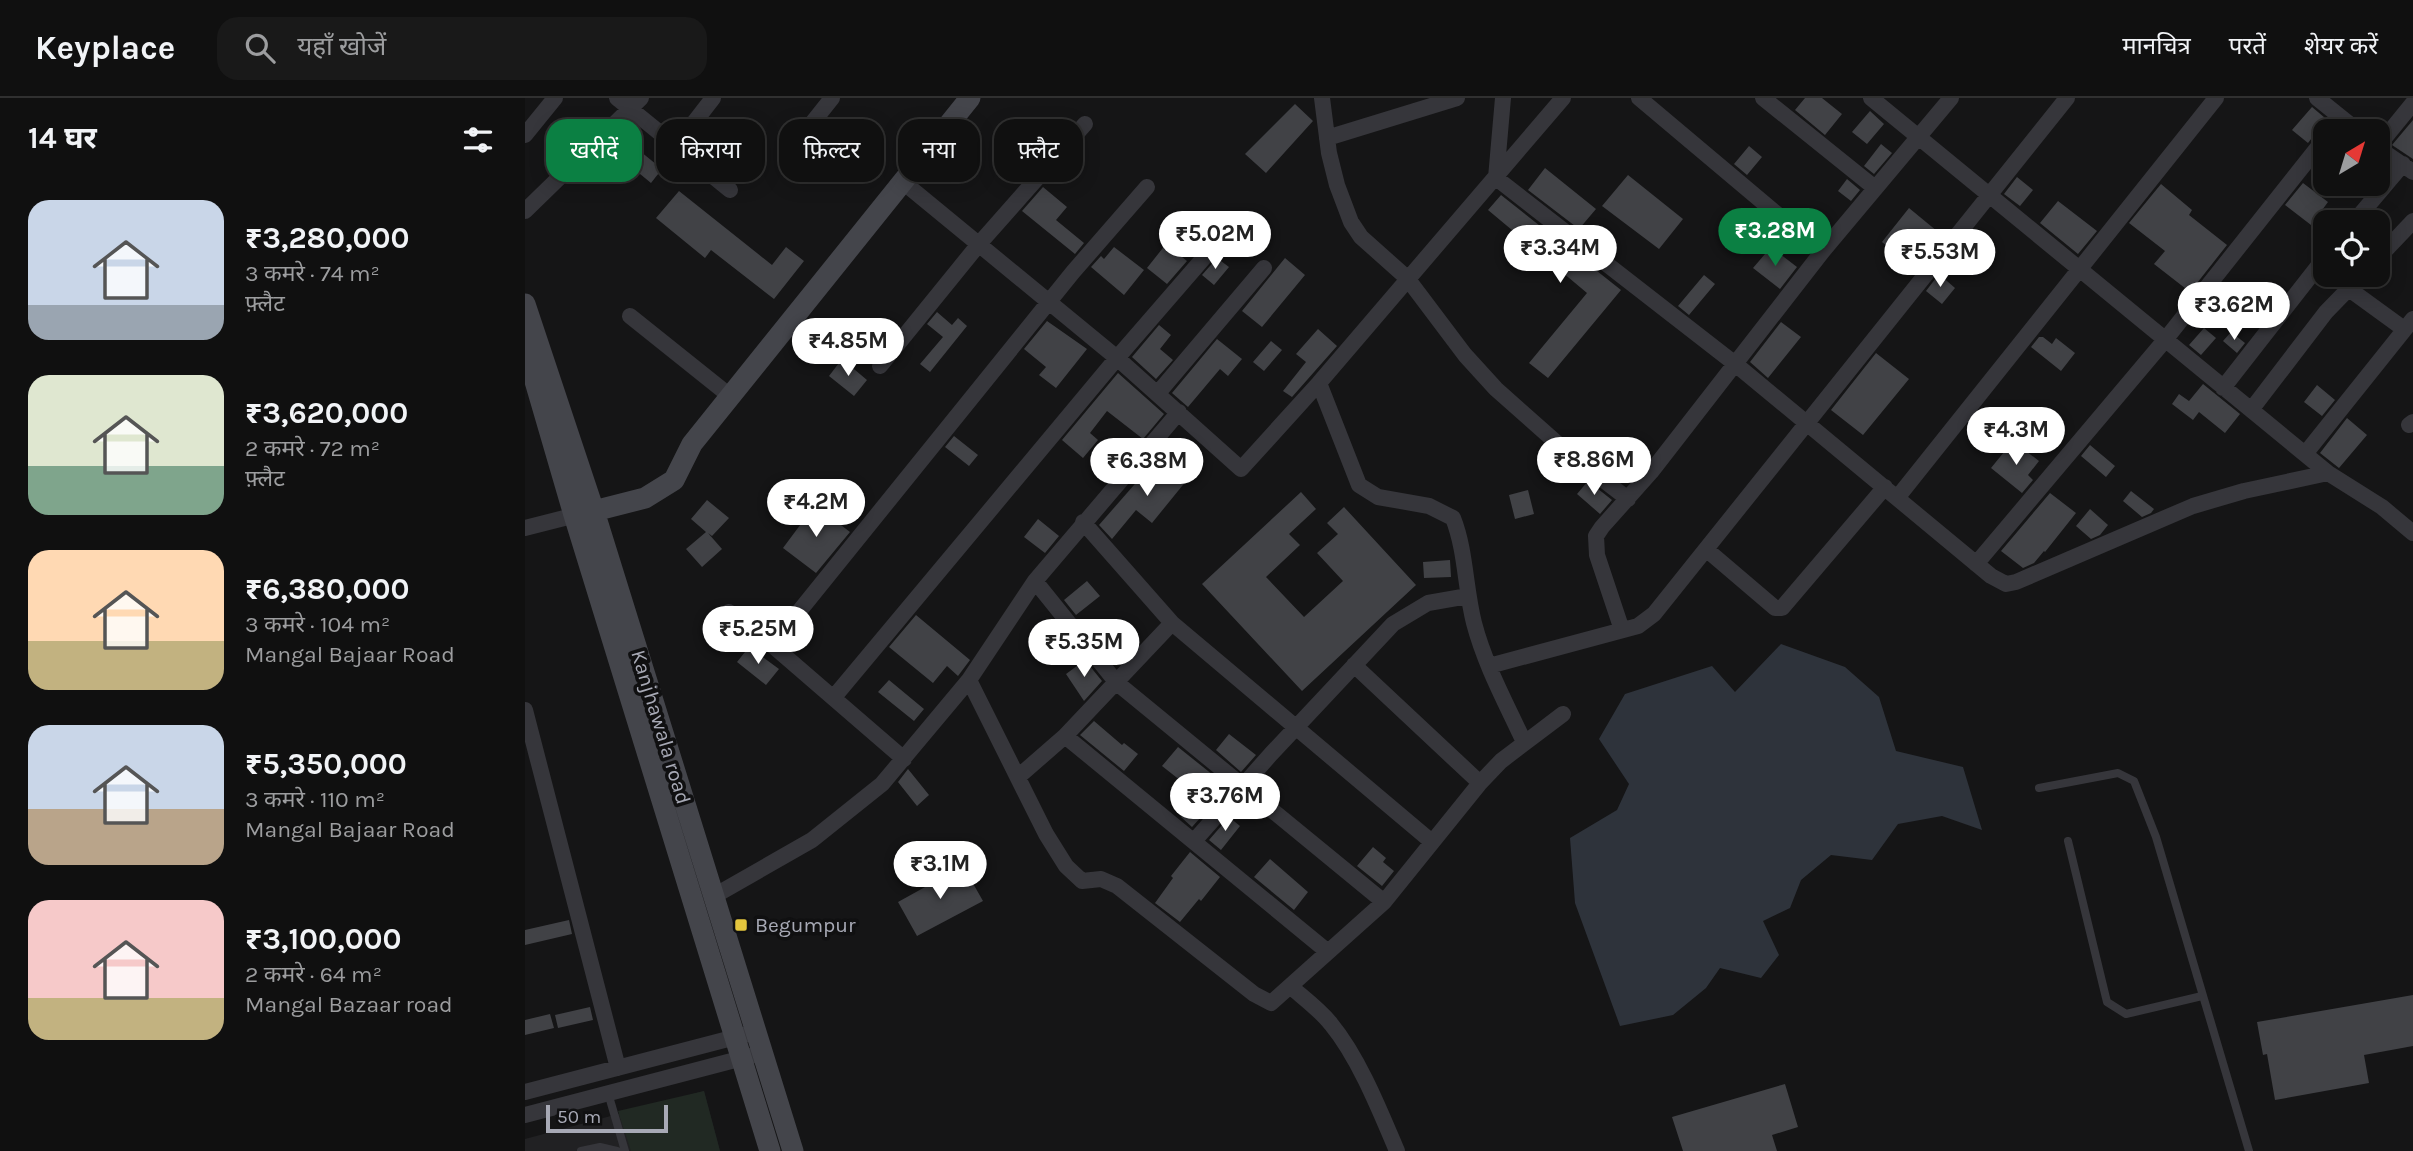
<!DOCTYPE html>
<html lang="hi">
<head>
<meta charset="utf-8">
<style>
	body { margin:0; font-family:Karla,"Noto Sans Devanagari",sans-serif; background:#191919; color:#f1f3f6; height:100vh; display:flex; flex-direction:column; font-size:26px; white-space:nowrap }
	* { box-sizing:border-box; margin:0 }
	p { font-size:23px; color:#9c9d9f }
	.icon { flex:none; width:38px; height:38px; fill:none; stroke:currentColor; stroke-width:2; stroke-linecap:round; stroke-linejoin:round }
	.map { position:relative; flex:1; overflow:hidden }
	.side { display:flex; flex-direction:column; background:#101010; width:525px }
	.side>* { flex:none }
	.hud { position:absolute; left:21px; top:21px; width:665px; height:63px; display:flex; gap:14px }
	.needle { width:46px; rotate:38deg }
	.tools { position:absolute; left:1788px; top:21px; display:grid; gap:14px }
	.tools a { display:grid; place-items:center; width:77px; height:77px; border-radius:14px; background:#101010; box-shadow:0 4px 18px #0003,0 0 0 2px #303030; font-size:35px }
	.scale { position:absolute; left:21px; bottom:18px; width:122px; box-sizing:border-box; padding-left:7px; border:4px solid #a7a9b5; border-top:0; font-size:19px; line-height:24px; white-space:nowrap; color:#a7a9b5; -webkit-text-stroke:5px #101011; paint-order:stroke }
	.price { position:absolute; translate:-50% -60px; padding:0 16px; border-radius:24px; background:#fff; color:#222; font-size:23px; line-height:46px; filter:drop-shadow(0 2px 4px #0008) }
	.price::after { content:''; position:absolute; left:50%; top:42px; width:21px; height:16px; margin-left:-10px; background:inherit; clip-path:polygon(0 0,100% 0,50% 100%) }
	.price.selected { background:#0b8043; color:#fff }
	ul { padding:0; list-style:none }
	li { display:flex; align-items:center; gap:21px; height:175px; padding:0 28px }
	li span { display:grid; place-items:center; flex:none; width:196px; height:140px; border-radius:21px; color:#555 }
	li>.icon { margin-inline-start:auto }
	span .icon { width:84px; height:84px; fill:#fffc; stroke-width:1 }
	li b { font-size:30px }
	h2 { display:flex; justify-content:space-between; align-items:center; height:84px; padding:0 28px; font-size:30px }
	.pill { padding:0 24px; border-radius:21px; background:#101010; box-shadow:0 4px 18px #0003,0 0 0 2px #303030; font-size:24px; line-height:63px }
	.pill.selected { background:#0b8043; color:#fff }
	header { display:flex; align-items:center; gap:42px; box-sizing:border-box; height:98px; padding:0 35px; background:#101010; border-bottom:2px solid #303030 }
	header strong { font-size:33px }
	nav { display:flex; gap:38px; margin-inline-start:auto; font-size:24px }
	.search { width:490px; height:63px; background:#191919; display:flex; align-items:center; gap:18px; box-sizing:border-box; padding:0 24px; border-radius:21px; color:#9c9d9f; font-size:26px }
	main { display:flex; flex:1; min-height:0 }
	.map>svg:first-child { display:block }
	.built { fill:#212123 }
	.green { fill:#212923 }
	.water { fill:#2e333b }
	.building { fill:#414246 }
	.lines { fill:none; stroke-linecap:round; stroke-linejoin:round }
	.lane { stroke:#36363b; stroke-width:8 }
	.street { stroke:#36363b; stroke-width:16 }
	.secondary { stroke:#44454b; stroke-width:21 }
	.poi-dot { fill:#e4c63e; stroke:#101011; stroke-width:2.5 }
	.labels { text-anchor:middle; stroke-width:7; stroke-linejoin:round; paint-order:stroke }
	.street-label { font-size:21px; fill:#a7a9b5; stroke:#101011 }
	.poi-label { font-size:21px; fill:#a7a9b5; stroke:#101011; text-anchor:start }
</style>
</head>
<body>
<header>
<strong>Keyplace</strong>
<div class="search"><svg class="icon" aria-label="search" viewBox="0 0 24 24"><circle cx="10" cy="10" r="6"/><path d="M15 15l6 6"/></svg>यहाँ खोजें</div>
<nav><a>मानचित्र</a><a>परतें</a><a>शेयर करें</a></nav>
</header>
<main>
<section class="side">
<h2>14 घर<svg class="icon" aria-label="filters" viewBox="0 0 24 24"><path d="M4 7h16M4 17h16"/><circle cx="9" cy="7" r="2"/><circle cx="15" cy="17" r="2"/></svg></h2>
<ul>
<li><span style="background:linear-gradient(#c9d6e8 75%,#9aa5b1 0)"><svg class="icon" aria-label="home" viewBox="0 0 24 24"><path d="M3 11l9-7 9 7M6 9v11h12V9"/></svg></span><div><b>₹3,280,000</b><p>3 कमरे · 74 m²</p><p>फ़्लैट</p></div></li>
<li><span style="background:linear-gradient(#dfe7d0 65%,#7fa58c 0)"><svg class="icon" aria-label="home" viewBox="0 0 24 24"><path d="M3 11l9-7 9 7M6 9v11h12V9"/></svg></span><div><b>₹3,620,000</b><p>2 कमरे · 72 m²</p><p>फ़्लैट</p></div></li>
<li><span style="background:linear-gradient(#ffd9b3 65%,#c2b280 0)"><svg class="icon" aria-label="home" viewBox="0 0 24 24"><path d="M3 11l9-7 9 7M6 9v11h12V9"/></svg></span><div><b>₹6,380,000</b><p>3 कमरे · 104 m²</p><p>Mangal Bajaar Road</p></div></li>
<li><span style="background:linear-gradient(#c9d6e8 60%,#b9a48a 0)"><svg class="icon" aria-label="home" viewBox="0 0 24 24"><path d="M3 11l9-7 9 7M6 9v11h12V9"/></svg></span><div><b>₹5,350,000</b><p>3 कमरे · 110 m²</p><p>Mangal Bajaar Road</p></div></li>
<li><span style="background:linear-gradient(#f6c9c9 70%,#c2b280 0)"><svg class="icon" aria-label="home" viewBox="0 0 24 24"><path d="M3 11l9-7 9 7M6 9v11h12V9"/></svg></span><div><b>₹3,100,000</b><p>2 कमरे · 64 m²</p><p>Mangal Bazaar road</p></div></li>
</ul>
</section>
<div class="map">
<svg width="1888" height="1053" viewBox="0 0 1888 1053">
	<rect width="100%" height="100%" fill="#151516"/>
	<path class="built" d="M179,993l16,60h-195v-12z"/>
	<path class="green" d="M179,993l16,60h-89l-13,-40z"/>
	<path class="water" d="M1256,546l64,23 34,30 17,54 67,16 19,63 -40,-14 -44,8 -26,36 -41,-5 -30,25 -11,28 -27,13 16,34 -18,23 -41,-10 -14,20 -33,27 -53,11 -45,-123 -5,-65 47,-28 12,-26 -30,-45 26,-45 87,-28 23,26z"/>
	<path class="building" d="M1280,0h17l20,16 -17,21 -30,-25z
		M770,6l18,17 -47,52 -21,-19z
		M1787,9l19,16 -13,7 -10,13 -16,-13z
		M1345,13l14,13 -17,20 -15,-12z
		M1888,22v39l-21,-14z
		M94,36l43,35 -11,14 -45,-37z
		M1356,46l11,9 -18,21 -10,-8z
		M1224,48l13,11 -15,18 -13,-11z
		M1020,70l51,41 -17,20 -51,-39z
		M1103,77l55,44 -24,30 -57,-43z
		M1492,79l16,13 -13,16 -16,-12z
		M1322,81l13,11 -9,11 -13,-10z
		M1778,85l25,19 -17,23 -26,-20z
		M1636,86l31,26 -3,5 38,30 -37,47 -36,-28 11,-13 -36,-28z
		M518,89l24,20 -11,13 28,23 -9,11 -53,-43z
		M154,93l93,74 14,-18 18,14 -30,38 -63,-49 -6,8 -49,-40z
		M976,97l120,95 -73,88 -19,-15 58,-70 -99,-83z
		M1533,103l39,30 -19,23 -38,-31z
		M1384,110l34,28 -27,34 -34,-28z
		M641,146l21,17 -20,23 -20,-16z
		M589,149l30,23 -20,25 -33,-28 10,-11 3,3z
		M1246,149l26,20 -17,22 -27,-21z
		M692,160l12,9 -15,18 -12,-10z
		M760,160l20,17 -43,52 -20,-16z
		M1414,176l16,14 -13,16 -16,-13z
		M1179,177l11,9 -26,31 -11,-9z
		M412,214l15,13 6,-7 9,8 -37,46 -10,-8 23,-27 -16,-13z
		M522,223l40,28 -31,39 -17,-13 7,-8 -22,-18z
		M1256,224l20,15 -33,41 -18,-16z
		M634,227l12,10 -11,14 13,11 -17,19 -24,-22z
		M1679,230l12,10 -15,17 -12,-10z
		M793,231l19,17 -45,51 -9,-6 23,-29 -10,-8z
		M1706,234l14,11 -8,10 -14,-12z
		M1514,239h4l9,7 4,-6 19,15 -14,18 -30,-24z
		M692,241l25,20 -14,17 -8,-7 -32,38 -16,-14z
		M746,243l11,9 -18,21 -11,-9z
		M1351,255l33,26 -46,56 -32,-25z
		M317,261l25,21 -13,16 -25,-20z
		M593,275l46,41 -21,25 -36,-28 -17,22 8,7 -15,18 -21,-18z
		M1678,286l37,30 -15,19 -26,-21 -6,8 -21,-16 7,-10 10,7z
		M1792,287l18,15 -13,16 -18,-14z
		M1822,320l20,17 -28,33 -19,-15z
		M429,338l24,19 -9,11 -24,-19z
		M1488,343l26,20 -11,14 5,5 -11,13 -31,-25z
		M1565,347l25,21 -9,11 -25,-21z
		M646,361l20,16 -39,48 -16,-13 -24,29 -13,-14 42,-48 9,8z
		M1063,383l24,19 -12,14 -23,-20z
		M1003,392l6,24 -19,5 -6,-24z
		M1606,393l23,18 -3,4 -9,4 -19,-16z
		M776,394l15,17 -27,25 11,11 -34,32 38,40 39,-36 -26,-28 21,-19 -11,-11 17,-16 72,78 -114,106 -100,-107z
		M1525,395l26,20 -31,39 -1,-1 -10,12 -11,5 -22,-17z
		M182,402l22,18 -17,18 -4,-3 14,16 -20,18 -16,-18 20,-17 -15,-13z
		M290,407l35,27 -34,41 -33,-25z
		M1565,411l18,16 -8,10 -9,4 -15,-13z
		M513,421l21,17 -14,17 -21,-16z
		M925,462l1,17 -27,1 -1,-16z
		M562,483l13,15 -24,19 -12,-15z
		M391,517l54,45 -12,16 -11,-10 -14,17 -44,-36z
		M224,549l30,22 -13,16 -29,-23z
		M560,562l17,21 -18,20 -18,-27z
		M364,582l35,29 -10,12 -36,-29z
		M569,623l28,24 2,-2 14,11 -14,17 -44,-36z
		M704,636l27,21 -15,17 -25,-22z
		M653,649l50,40 -36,40 -11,-10 19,-21 -38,-30z
		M383,671l21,26 -12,11 -19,-24z
		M704,719l11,9 -19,24 -12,-10z
		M848,749l13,11 -3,4 11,9 -12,15 -25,-20z
		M665,754l30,25 -19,24 -2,-2 -19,23 -25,-19 18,-25 -2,-2z
		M745,761l38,33 -14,18 -40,-33z
		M438,768l20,35 -66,35 -19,-34z
		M44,822l3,14 -47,11v-15z
		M1888,897v51l-49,9 5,28 -94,17 -8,-46 -4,1 -6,-33z
		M65,909l3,13 -35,8 -3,-13z
		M25,916l4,14 -29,7v-15z
		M1260,986l13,43 -26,8 5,16h-94l-11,-34z"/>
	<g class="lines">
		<path class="lane" d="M1514,690l79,-15 16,8 22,56 93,314
			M1543,743l39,161 19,12 76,-18
			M83,995l17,58
			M56,1053l19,-4 17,4"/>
		<path class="street" d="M92,0l113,92
			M797,0l7,55 8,32 14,37 10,15 46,41 58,77 31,34 71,63 61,47
			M978,0l-7,80 238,185 257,213 15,8 10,-2 177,-76 51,-15 84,-18
			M1114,0l183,154
			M1238,0l112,90
			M1346,0l457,375 54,34 31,26
			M1792,0l41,33
			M0,37l30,-37
			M802,40l130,-40
			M151,48l37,-48
			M1853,48l35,-43
			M1853,50l35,24
			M261,58l46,-58
			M378,84l214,176 124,111 78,-86 244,-285
			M0,113l116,-113
			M1829,124l49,-58
			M1853,160l35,-37
			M1824,191l55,40
			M105,218l100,80
			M355,268l99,-122 106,-120
			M794,285l40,102 19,12 51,9 24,12c13,33 12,70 21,105 11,42 32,80 50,119
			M1698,290l103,-132
			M633,295l106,-125
			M1726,312l75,-98 36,-37
			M1884,327l4,-3
			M1780,356l108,-135
			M1372,400l319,-400
			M558,424l89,101 260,219
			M0,430l59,-15
			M1182,452l68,58h7l103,-121
			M1451,466l189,-224 161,-203
			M510,483l82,102 267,219
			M204,514l43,33 132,114
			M1097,532l-25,-75 -1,-19 6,-9 49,-55 171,-220 129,-154
			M247,547l301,-373 74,-85
			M829,567l126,118
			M964,568l149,-40 16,-12 413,-516
			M444,582l77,154 20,32 16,15 19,-2 16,7 137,108 17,9 113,-101 96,-119 21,-22 62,-47
			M309,599l283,-339 91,-105
			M0,612l93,358
			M540,638l263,216
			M493,679l47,-41 107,-113
			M670,742l76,-86 122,-130 35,-21 40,-7
			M189,798l98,-56 70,-56 87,-104 66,-99 144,-169
			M766,889c14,12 29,23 40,37 28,34 49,87 66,127
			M0,994l230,-60
			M0,1017l237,-62"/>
		<path class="secondary" d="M0,206l69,207 199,640
			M0,249l49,168 196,636
			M69,413l51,-13 29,-18 18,-36 278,-346"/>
	</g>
	<rect class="poi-dot" x="209" y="820" width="14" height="14" rx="3.5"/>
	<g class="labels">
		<g class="street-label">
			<text transform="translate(136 629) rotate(73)" y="7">Kanjhawala road</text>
		</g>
		<g class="poi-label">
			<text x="230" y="834">Begumpur</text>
		</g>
	</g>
</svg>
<div class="tools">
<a><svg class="needle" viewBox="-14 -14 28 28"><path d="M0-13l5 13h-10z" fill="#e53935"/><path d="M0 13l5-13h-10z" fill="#9c9d9f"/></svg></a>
<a><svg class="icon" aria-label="locate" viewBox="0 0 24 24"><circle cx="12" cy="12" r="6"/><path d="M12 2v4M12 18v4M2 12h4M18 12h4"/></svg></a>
</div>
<div class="scale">50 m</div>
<b class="price selected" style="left:1250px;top:170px">₹3.28M</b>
<b class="price" style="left:690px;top:173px">₹5.02M</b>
<b class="price" style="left:1035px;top:187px">₹3.34M</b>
<b class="price" style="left:1415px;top:191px">₹5.53M</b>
<b class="price" style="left:1709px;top:244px">₹3.62M</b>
<b class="price" style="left:323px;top:280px">₹4.85M</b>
<b class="price" style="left:1491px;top:369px">₹4.3M</b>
<b class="price" style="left:1069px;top:399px">₹8.86M</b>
<b class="price" style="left:622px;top:400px">₹6.38M</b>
<b class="price" style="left:291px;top:441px">₹4.2M</b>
<b class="price" style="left:233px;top:568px">₹5.25M</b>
<b class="price" style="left:559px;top:581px">₹5.35M</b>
<b class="price" style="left:700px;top:735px">₹3.76M</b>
<b class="price" style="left:415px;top:803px">₹3.1M</b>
<div class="hud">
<a class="pill selected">खरीदें</a>
<a class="pill">किराया</a>
<a class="pill">फ़िल्टर</a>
<a class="pill">नया</a>
<a class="pill">फ़्लैट</a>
</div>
</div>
</main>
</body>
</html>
